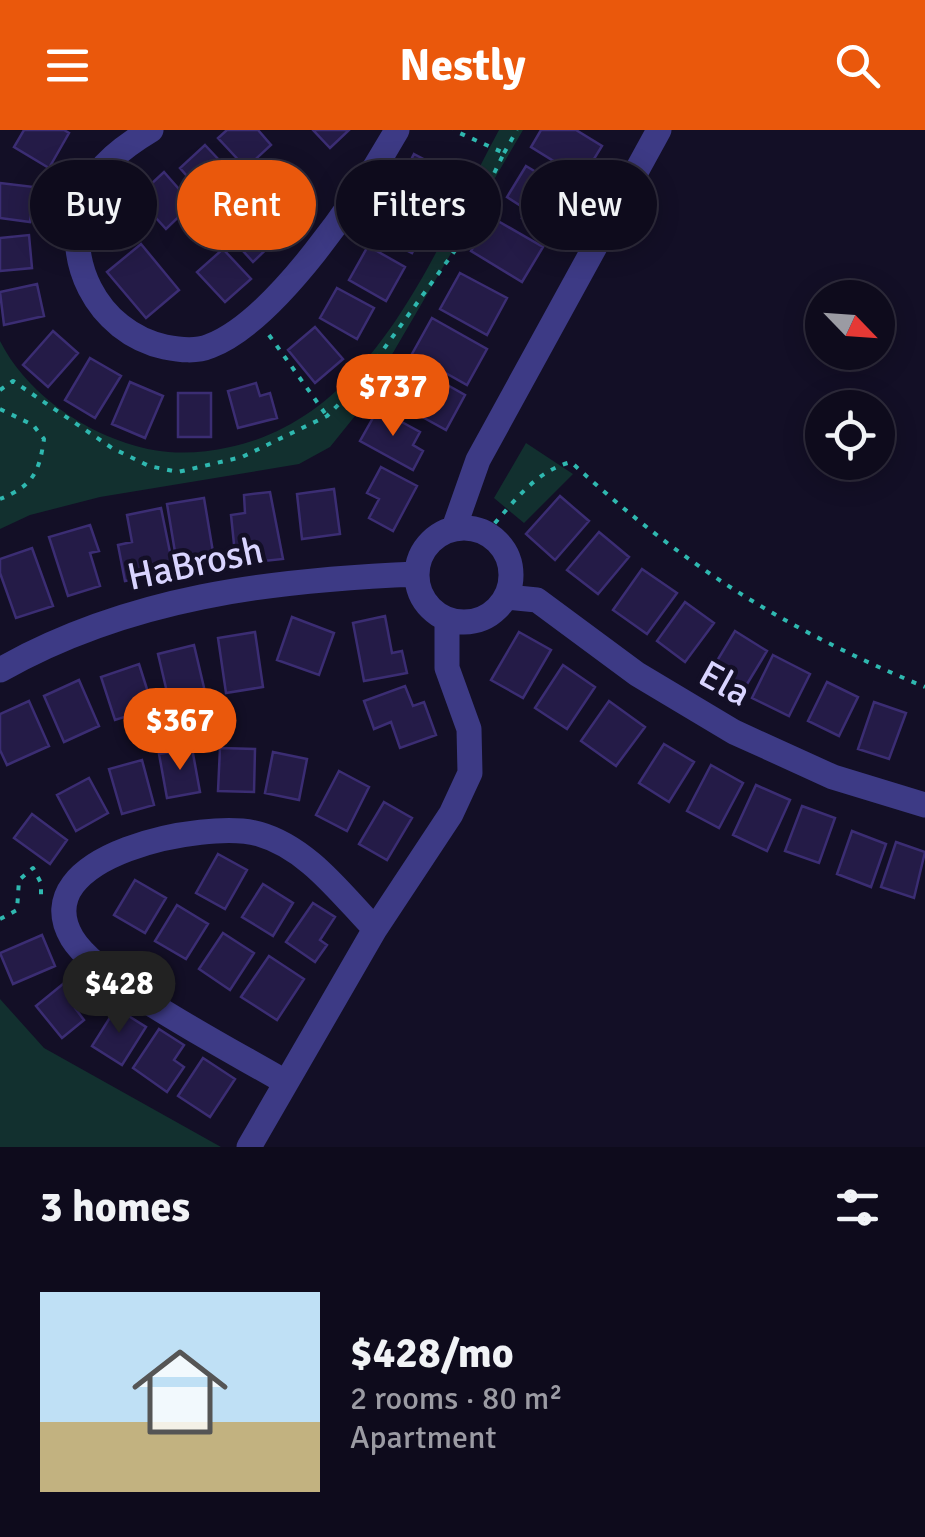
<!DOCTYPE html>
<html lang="en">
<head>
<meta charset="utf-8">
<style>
	body { margin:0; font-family:Signika,sans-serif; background:#171425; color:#f1f3f6; height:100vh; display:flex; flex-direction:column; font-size:38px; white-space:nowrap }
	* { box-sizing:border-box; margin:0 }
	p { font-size:32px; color:#9b9ba3 }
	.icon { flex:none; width:55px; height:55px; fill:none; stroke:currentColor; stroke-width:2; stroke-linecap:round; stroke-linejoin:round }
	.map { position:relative; height:1017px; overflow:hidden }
	.side { display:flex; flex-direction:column; background:#0e0b1c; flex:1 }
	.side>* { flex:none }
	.banner { position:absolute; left:30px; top:30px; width:865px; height:90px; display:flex; gap:20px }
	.needle { width:65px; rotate:115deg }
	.controls { position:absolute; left:805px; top:150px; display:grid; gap:20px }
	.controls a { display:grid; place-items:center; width:90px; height:90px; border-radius:50%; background:#0e0b1c; box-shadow:0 5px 25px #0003,0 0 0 2px #2e2b3b; font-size:50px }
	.price { position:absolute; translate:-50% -85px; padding:0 22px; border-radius:35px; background:#ea580c; color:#fff; font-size:32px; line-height:65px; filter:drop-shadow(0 2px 5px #0008) }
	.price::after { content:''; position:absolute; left:50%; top:60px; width:30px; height:22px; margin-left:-15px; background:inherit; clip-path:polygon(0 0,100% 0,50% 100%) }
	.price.active { background:#222; color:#fff }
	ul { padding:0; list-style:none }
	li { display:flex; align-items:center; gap:30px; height:250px; padding:0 40px }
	li span { display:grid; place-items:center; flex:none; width:280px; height:200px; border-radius:0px; color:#555 }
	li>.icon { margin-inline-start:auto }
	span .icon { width:120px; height:120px; fill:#fffc; stroke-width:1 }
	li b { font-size:42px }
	h2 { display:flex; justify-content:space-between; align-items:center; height:120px; padding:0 40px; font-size:42px }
	.chip { padding:0 35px; border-radius:45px; background:#0e0b1c; box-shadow:0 5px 25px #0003,0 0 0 2px #2e2b3b; font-size:35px; line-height:90px }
	.chip.active { background:#ea580c; color:#fff }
	header { display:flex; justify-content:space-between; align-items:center; height:130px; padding:0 40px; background:#ea580c; color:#fff; font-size:45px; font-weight:800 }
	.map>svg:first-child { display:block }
	.green { fill:#12302f }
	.building { fill:#241b47; stroke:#3b2d73; stroke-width:2.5 }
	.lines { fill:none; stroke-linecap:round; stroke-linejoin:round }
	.path { stroke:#2fb8b0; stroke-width:4; stroke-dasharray:5 8; stroke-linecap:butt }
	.street { stroke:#3d3a85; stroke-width:25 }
	.labels { text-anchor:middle; stroke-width:9; stroke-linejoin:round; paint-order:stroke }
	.street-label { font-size:38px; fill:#d9d4ff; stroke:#130f26 }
</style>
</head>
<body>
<header><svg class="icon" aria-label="menu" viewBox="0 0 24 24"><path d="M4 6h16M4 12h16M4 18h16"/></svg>Nestly<svg class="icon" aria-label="search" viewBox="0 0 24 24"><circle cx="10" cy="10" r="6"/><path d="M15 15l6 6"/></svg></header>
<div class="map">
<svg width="925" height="1017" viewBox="0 0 925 1017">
	<rect width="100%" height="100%" fill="#130f26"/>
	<path class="green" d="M499,0h24l-164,281 -29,36 -31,17 -199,33 -70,18 -30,14v-188c24,48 75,85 126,102 36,12 67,12 104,4 146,-31 205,-199 269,-317z
		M526,313l47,31 -49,49 -30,-25z
		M0,869l44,49 177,99h-221z"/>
	<path class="building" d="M24,0h40l5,3 -20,35 -35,-21z
		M227,0h31l13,15 -25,23 -28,-30z
		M313,0h36l-19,18z
		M541,0h35l26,16 -24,39 -27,-17 4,-6 -24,-15z
		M205,15l28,30 -26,24 -27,-31z
		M414,24l38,20 -18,34 -38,-19z
		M284,36l28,30 -26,24 -28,-30z
		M526,36l25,15 -3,6 23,15 -21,34 -28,-18 5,-8 -20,-13z
		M164,42l28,32 -26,25 -29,-32z
		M0,53l34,4 -4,35 -30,-4z
		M390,73l38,19 -16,31 -38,-19z
		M251,76l28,31 -26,25 -29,-32z
		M491,87l52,30 -21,35 -51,-31z
		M29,105l3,33 -32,3v-33z
		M141,114l38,46 -33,28 -39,-46z
		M368,116l37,21 -19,34 -37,-21z
		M223,119l28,30 -26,23 -28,-30z
		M460,143l47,25 -20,37 -47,-26z
		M37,154l7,32 -40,9 -4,-33z
		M337,158l37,20 -17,31 -37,-21z
		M432,188l55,31 -20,36 -55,-31z
		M315,197l28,32 -28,24 -27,-33z
		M53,201l25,22 -30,34 -25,-22z
		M90,228l31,18 -26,42 -30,-18z
		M410,234l55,31 -19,35 -56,-31z
		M130,252l33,14 -18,42 -33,-14z
		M256,253l4,13 10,-3 7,25 -39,10 -10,-37z
		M178,263h33v44h-33z
		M378,279l42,23 -7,13 10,6 -10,19 -53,-29z
		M381,337l36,19 -24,45 -24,-13 10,-19 -12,-6z
		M334,359l6,45 -38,5 -5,-45z
		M270,362l13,67 -47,5 -5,-49 14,-2 -1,-18z
		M560,366l29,25 -34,39 -29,-26z
		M204,368l10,60 -37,6 -10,-60z
		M161,378l13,64 -49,9 -7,-36 14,-3 -5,-27z
		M90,395l9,26 -9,2 10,33 -32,10 -19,-59z
		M599,402l30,25 -31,37 -31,-24z
		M32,418l21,58 -37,12 -16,-45v-14z
		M642,439l35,24 -30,41 -34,-24z
		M685,472l29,21 -29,39 -28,-21z
		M385,486l7,37 10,-2 5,22 -43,8 -11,-58z
		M292,487l42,16 -15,42 -42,-15z
		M735,501l32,20 -26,43 -32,-20z
		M255,502l8,55 -37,6 -8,-55z
		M519,502l32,18 -28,48 -32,-18z
		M194,515l12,51 -36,9 -12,-51z
		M773,525l37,19 -21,42 -37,-18z
		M139,534l14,44 -38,12 -14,-43z
		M563,535l32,22 -28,42 -32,-21z
		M79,550l20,46 -35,16 -20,-46z
		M827,552l31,15 -19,39 -31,-15z
		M405,556l8,20 11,-4 12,33 -36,13 -9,-26 -17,7 -10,-28z
		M29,571l20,45 -42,19 -7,-15v-36z
		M609,571l36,26 -29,39 -35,-25z
		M874,572l32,11 -17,46 -31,-10z
		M664,614l30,18 -25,40 -30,-19z
		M192,618l8,44 -33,6 -8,-44z
		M220,618l35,1 -1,43 -36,-1z
		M273,622l34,7 -8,41 -34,-7z
		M142,630l12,45 -32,9 -13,-45z
		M711,635l32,18 -24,45 -32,-17z
		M339,641l30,16 -22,44 -31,-16z
		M89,648l19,35 -32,18 -19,-36z
		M756,655l34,15 -23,51 -34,-16z
		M384,672l28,16 -25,42 -28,-16z
		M802,676l33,12 -16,45 -34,-12z
		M32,684l35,26 -17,24 -36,-26z
		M852,701l34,13 -15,43 -34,-13z
		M896,712l29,10 -11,46 -33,-11z
		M218,724l29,16 -22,39 -29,-16z
		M135,750l31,18 -21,35 -31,-18z
		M263,754l30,19 -20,33 -31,-19z
		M313,773l22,14 -15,23 7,5 -12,17 -29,-20z
		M177,775l31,19 -22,35 -31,-18z
		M223,803l31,20 -24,37 -31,-21z
		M42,805l13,31 -42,18 -13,-31z
		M269,826l35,23 -27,41 -36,-23z
		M74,845l16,21 -15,12 9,12 -22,18 -26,-32z
		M116,878l30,19 -24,38 -30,-19z
		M159,899l25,16 -10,15 10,7 -17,25 -34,-24z
		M203,928l32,21 -25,38 -32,-21z"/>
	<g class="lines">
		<path class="path" d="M504,23l13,-23
			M269,205l58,81
			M0,260l13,-9 99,67 37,18 29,6 64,-15 85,-41 30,-30 102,-141 45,-92 -51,-23
			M0,279l33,16 11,14c-5,35 -12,47 -44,60
			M486,403c26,-28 47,-61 85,-71 114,105 212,166 354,225
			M0,789l17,-9 2,-30 14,-12 8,15v18"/>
		<path class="street" d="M151,0c-25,15 -53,35 -65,63 -27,64 11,139 79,154 15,3 31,5 45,-1 66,-25 152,-154 187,-216
			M417 445a47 47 0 1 1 94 0a47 47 0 1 1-94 0Z
			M454,398l24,-68 181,-330
			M507,467l30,3 100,74 97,58 99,45 92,28
			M0,540c129,-73 271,-90 417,-96
			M285,952c-50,-30 -186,-99 -213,-144 -49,-83 134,-119 187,-104 49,14 82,60 116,95
			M249,1017l126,-218 76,-115 19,-41 -1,-44 -22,-61v-48"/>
	</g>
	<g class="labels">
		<g class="street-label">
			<text transform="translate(195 433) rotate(-12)" y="13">HaBrosh</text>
			<text transform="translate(725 553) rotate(29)" y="13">Ela</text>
		</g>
	</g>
</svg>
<div class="controls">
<a><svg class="needle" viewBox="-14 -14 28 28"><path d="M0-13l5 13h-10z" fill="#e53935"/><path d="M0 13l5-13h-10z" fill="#9b9ba3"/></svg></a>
<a><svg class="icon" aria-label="locate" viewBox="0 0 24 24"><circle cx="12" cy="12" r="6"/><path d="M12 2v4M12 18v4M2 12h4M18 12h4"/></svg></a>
</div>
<b class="price" style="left:393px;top:309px">$737</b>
<b class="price" style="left:180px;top:643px">$367</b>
<b class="price active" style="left:119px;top:906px">$428</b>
<div class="banner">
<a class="chip">Buy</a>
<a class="chip active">Rent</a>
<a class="chip">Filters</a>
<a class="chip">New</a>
</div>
</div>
<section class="side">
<h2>3 homes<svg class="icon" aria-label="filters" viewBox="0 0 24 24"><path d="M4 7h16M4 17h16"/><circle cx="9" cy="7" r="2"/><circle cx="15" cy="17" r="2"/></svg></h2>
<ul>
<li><span style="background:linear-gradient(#bfe0f5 65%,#c2b280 0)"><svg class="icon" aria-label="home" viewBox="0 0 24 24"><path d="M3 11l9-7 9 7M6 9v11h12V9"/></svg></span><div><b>$428/mo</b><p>2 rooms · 80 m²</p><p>Apartment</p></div></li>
</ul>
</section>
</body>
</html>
